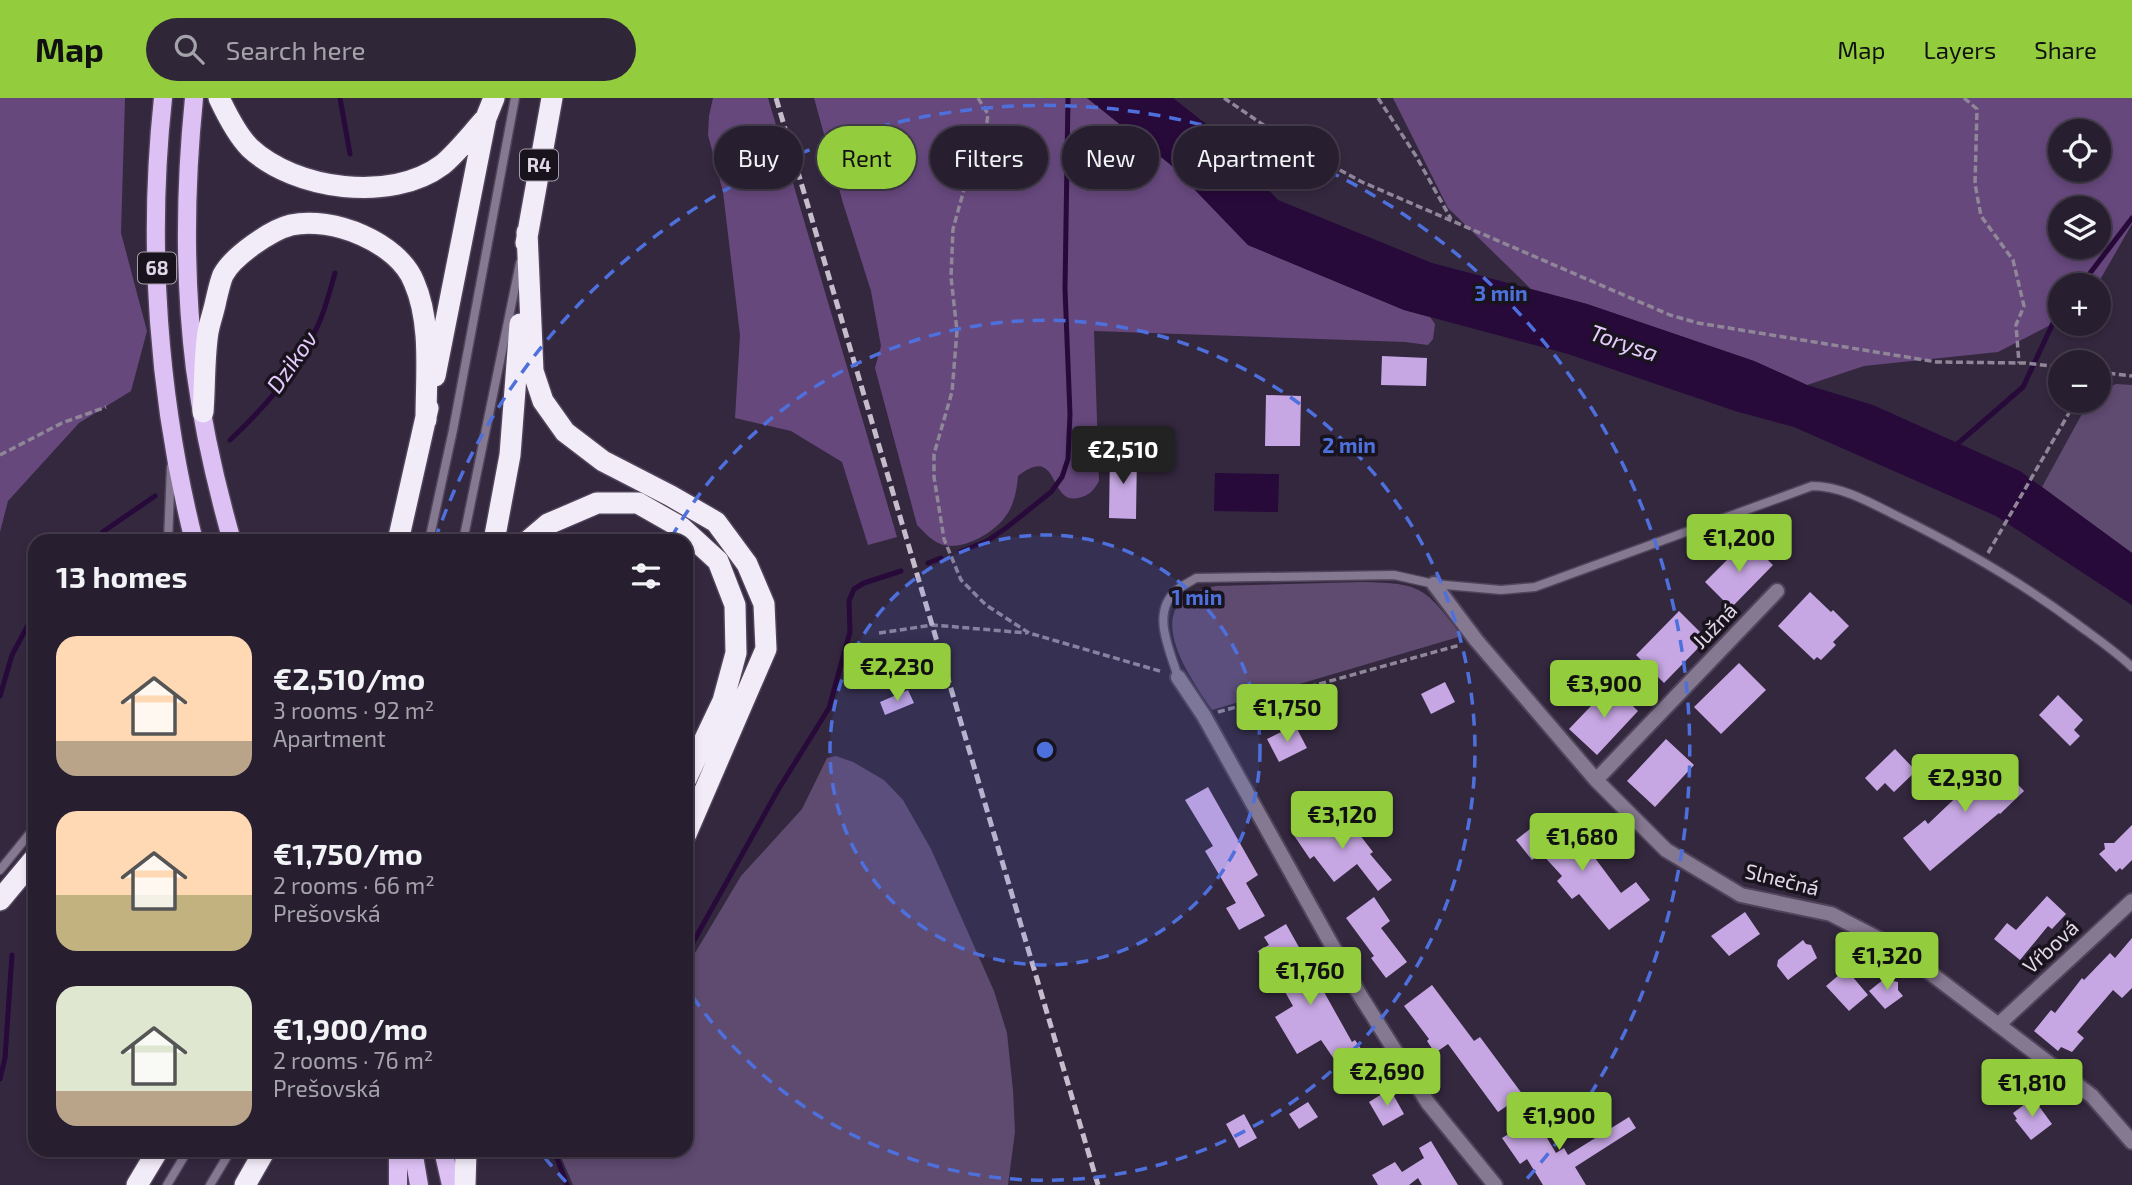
<!DOCTYPE html>
<html lang="en">
<head>
<meta charset="utf-8">
<style>
	body { margin:0; font-family:"Exo 2",sans-serif; background:#2f2737; color:#f1f3f6; height:100vh; display:flex; flex-direction:column; font-size:26px; white-space:nowrap }
	* { box-sizing:border-box; margin:0 }
	p { font-size:23px; color:#a4a2aa }
	.icon { flex:none; width:38px; height:38px; fill:none; stroke:currentColor; stroke-width:2; stroke-linecap:round; stroke-linejoin:round }
	.map { position:relative; flex:1; overflow:hidden }
	.sheet { position:absolute; left:28px; top:436px; width:665px; height:623px; display:flex; flex-direction:column; background:#271e2f; border-radius:21px; box-shadow:0 4px 10px #0003,0 0 0 2px #433c4b }
	.sheet>* { flex:none }
	.banner { position:absolute; left:714px; top:28px; width:665px; height:63px; display:flex; gap:14px }
	.buttons { position:absolute; left:2048px; top:21px; display:grid; gap:14px }
	.buttons a { display:grid; place-items:center; width:63px; height:63px; border-radius:50%; background:#271e2f; box-shadow:0 4px 10px #0003,0 0 0 2px #433c4b; font-size:35px }
	.price { position:absolute; translate:-50% -60px; padding:0 16px; border-radius:7px; background:#93cd3e; color:#111; font-size:23px; line-height:46px; filter:drop-shadow(0 2px 4px #0008) }
	.price::after { content:''; position:absolute; left:50%; top:42px; width:21px; height:16px; margin-left:-10px; background:inherit; clip-path:polygon(0 0,100% 0,50% 100%) }
	.price.selected { background:#222; color:#fff }
	ul { padding:0; list-style:none }
	li { display:flex; align-items:center; gap:21px; height:175px; padding:0 28px }
	li span { display:grid; place-items:center; flex:none; width:196px; height:140px; border-radius:21px; color:#555 }
	li>.icon { margin-inline-start:auto }
	span .icon { width:84px; height:84px; fill:#fffc; stroke-width:1 }
	li b { font-size:30px }
	h2 { display:flex; justify-content:space-between; align-items:center; height:84px; padding:0 28px; font-size:30px }
	.tag { padding:0 24px; border-radius:32px; background:#271e2f; box-shadow:0 4px 10px #0003,0 0 0 2px #433c4b; font-size:24px; line-height:63px }
	.tag.selected { background:#93cd3e; color:#111 }
	header { display:flex; align-items:center; gap:42px; box-sizing:border-box; height:98px; padding:0 35px; background:#93cd3e; color:#111 }
	header strong { font-size:33px }
	nav { display:flex; gap:38px; margin-inline-start:auto; font-size:24px }
	.search { width:490px; height:63px; background:#2f2737; display:flex; align-items:center; gap:18px; box-sizing:border-box; padding:0 24px; border-radius:38px; color:#a4a2aa; font-size:26px }
	.map>svg:first-child { display:block }
	.green { fill:#5f4a70 }
	.forest { fill:#66487d; fill-rule:evenodd }
	.water { fill:#27093a }
	.lines { fill:none; stroke-linecap:round; stroke-linejoin:round }
	.stream { stroke:#27093a; stroke-width:5 }
	.building { fill:#c7a7e3 }
	.service-casing { stroke:#50445a; stroke-width:11 }
	.minor-casing { stroke:#50445a; stroke-width:18 }
	.primary-casing { stroke:#50445a; stroke-width:21 }
	.motorway-casing { stroke:#50445a; stroke-width:24 }
	.path { stroke:#8f8698; stroke-width:3.5; stroke-dasharray:7 3.5; stroke-linecap:butt }
	.service { stroke:#857891; stroke-width:8 }
	.minor { stroke:#857891; stroke-width:14 }
	.primary { stroke:#ddc1f5; stroke-width:18 }
	.motorway { stroke:#f2ebf8; stroke-width:21 }
	.rail { stroke:#c5bccc; stroke-width:5; stroke-dasharray:10 5; stroke-linecap:butt }
	.ring { fill:none; stroke:#4e70dc; stroke-width:3.5; stroke-dasharray:12 9 }
	.labels { text-anchor:middle; stroke-width:7; stroke-linejoin:round; paint-order:stroke }
	.shield { fill:#19131e; stroke:#a49dab; stroke-width:2 }
	.shield-label { font-size:19px; font-weight:bold; fill:#e0d8e7 }
	.street-label { font-size:21px; fill:#e0d8e7; stroke:#19131e }
	.water-label { font-size:23px; font-style:italic; fill:#e5cafc; stroke:#19131e }
	.centre { fill:#4e70dc; stroke:#19131e; stroke-width:3.5 }
	.ring-label { font-size:21px; text-anchor:middle; font-weight:bold; fill:#4e70dc; stroke:#19131e; stroke-width:7; stroke-linejoin:round; paint-order:stroke }
</style>
</head>
<body>
<header>
<strong>Map</strong>
<div class="search"><svg class="icon" aria-label="search" viewBox="0 0 24 24"><circle cx="10" cy="10" r="6"/><path d="M15 15l6 6"/></svg>Search here</div>
<nav><a>Map</a><a>Layers</a><a>Share</a></nav>
</header>
<div class="map">
<svg width="2132" height="1087" viewBox="0 0 2132 1087">
	<rect width="100%" height="100%" fill="#34283f"/>
	<path class="green" d="M2116,286l16,1v168l-90,-66 47,-86h9v-9z
		M1362,484c61,1 63,6 100,54l-250,74c-27,-39 -76,-111 4,-124z
		M836,658l17,6 31,18 19,20 28,49 63,142 13,42 6,57 2,42 -7,53h-435l-15,-35h128v-182l55,-92 61,-67 25,-51z"/>
	<path class="forest" d="M0,0h125l-4,135 26,98 -16,60 -52,32 -71,78 -8,31z
		M713,0h55l129,439 -29,8 -26,-83 -51,-31 -56,-13 5,-83 -17,-143 -15,-57 1,-19z
		M814,0h273l84,67 77,80 156,65 26,7 5,7 -2,15 -5,6 -23,-3 -311,-11 5,150c-5,9 -10,15 -21,17 -30,7 -18,-55 -60,-22 -1,13 -4,30 -13,41 -13,18 -47,36 -67,26 -8,-4 -15,-12 -21,-18l-42,-157 6,-22 -10,-55 -28,-88z
		M1393,0h739v126l-35,61h-37v35l-62,32 -134,14 -57,19 -53,-24 -167,-57 -56,-15 -83,-81zM2060,33h38v39h-38zM2060,110h38v39h-38z"/>
	<path class="water" d="M1087,0h86l33,26 72,76 154,63 155,41 167,57 53,24 66,20 147,66 112,82v52l-136,-89 -202,-89 -59,-16 -167,-57 -164,-44 -156,-65 -77,-80z
		M1215,375l64,1 -1,38 -64,-1z"/>
	<g class="lines">
		<path class="stream" d="M340,0l10,56
			M2081,187l51,-67
			M230,342c34,-32 70,-72 88,-115 8,-17 12,-35 17,-52
			M1955,348l68,-59 30,-64 7,-9
			M94,443l10,-10 51,-35
			M960,454l27,-11 19,-13 45,-36 11,-15 6,-18 2,-45 -5,-125 3,-191
			M928,465l13,-5
			M0,598l12,-41 23,-43
			M686,857l92,-165 51,-82 21,-76 -1,-31 5,-12 10,-6 37,-12
			M0,981l5,-21 7,-103
			M554,1052l13,35"/>
	</g>
	<path class="building" d="M1382,258l45,2 -1,28 -45,-1z
		M1266,297l35,1 -1,50h-35z
		M1110,354l27,1 -1,66 -27,-1z
		M1747,442l26,25 -42,43 -26,-26z
		M1810,494l21,20 2,-2 16,16 -16,16 3,3 -15,15 -4,-3 -3,3 -36,-34z
		M1679,513l28,28 -43,44 -28,-28z
		M909,551l4,14 -18,6 -4,-15z
		M1739,565l27,27 -45,44 -27,-27z
		M1445,584l10,20 -24,12 -10,-20z
		M1611,587l27,26 -41,44 -28,-26z
		M908,592l6,13 -29,12 -5,-13z
		M2058,597l25,25 -9,10 6,6 -10,10 -31,-31z
		M1295,627l12,23 -28,14 -12,-23z
		M1666,641l28,26 -39,42 -28,-26z
		M1895,651l21,22 -22,21 -9,-9 -8,8 -12,-13z
		M1991,658l33,35 -24,23 -1,-1 -69,58 -27,-33 22,-18 3,4 42,-40 -4,-5z
		M1208,689l50,88 -12,8 19,33 -26,14 -13,-22 10,-5 -31,-52 8,-5 -28,-46z
		M1343,715l30,39 -3,2 22,26 -14,11 -21,-27 -23,18 -20,-26 -4,3 -17,-25 15,-10 8,11z
		M1550,715l30,39 4,-3 7,6 1,-1 29,39 15,-11 14,18 -41,30 -30,-36 -7,5 -15,-18 5,-5 -21,-23 -9,7 -16,-20z
		M2132,727v35l-10,10 -2,-2 -4,4 -17,-18 6,-5 -1,-6h10z
		M2047,798l19,18 -14,15 -4,-3 -28,34 -26,-21 13,-16 9,7z
		M1374,799l16,24 -9,7 26,34 -21,16 -15,-20 3,-2 -28,-38z
		M1745,814l15,22 -31,22 -18,-20z
		M1286,826l66,118 3,-2 17,25 -23,16 -28,-41 -24,14 -22,-37 18,-11 -9,-16 7,-4 -14,-23 -10,6 -9,-18 11,-6 -5,-8z
		M2132,840v50l-10,10 -9,-8 -36,42 7,6 -12,14 -11,-5 -3,4 -24,-20 17,-21 4,3 27,-35 2,2 26,-27 5,5z
		M1803,842l3,4 5,1 6,13 -29,22 -11,-14 1,-6z
		M1846,871l22,26 -19,16 -23,-25z
		M1889,877l4,6 5,1v8l5,6 -18,13 -16,-18z
		M1432,887l42,56 6,-4 43,58 -25,17 -50,-68 -13,9 -8,-12 2,-2 -25,-33z
		M1390,991l14,25 -21,12 -14,-24z
		M2033,1000l19,26 -21,16 -16,-20 2,-1 -4,-6z
		M1308,1004l10,15 -19,12 -10,-15z
		M1244,1016l13,24 -18,10 -13,-24z
		M1629,1019l7,11 -61,39 11,18h-43l-16,-26 -7,5 -18,-26 33,-20 21,35 8,-5 4,7z
		M1431,1043l27,44h-36l-4,-7 -9,7h-31l-6,-10 23,-13 7,10 22,-14 -5,-10z"/>
	<g class="lines">
		<g class="service-casing">
			<path id="service" d="M168,443l3,-74
				M429,443l24,-111 62,-332
				M463,443l57,-278
				M1178,579c-8,-27 -28,-65 -1,-87 6,-5 13,-8 19,-12l198,-3 40,9 67,6 34,-3 277,-101c30,0 59,17 85,30 63,31 124,66 180,108 19,14 38,27 55,43
				M0,772l35,-43
				M167,1087l21,-35
				M210,1087l21,-35"/>
		</g>
		<g class="minor-casing">
			<path id="minor" d="M1434,486l42,56 120,140 70,70 75,45 90,19 69,36 192,146 40,46
				M1178,579l26,39 154,276 70,111 67,82
				M1596,682l181,-189
				M1998,927l134,-124"/>
		</g>
		<g class="primary-casing">
			<path id="primary" d="M163,0c-16,147 -5,300 31,443
				M194,0c-9,89 -10,182 1,271 8,58 21,116 37,172
				M413,1052l6,35
				M443,1052l8,35
				M398,1087v-35"/>
		</g>
		<g class="motorway-casing">
			<path id="motorway" d="M219,0c8,17 18,37 31,50 45,42 141,55 192,17 15,-12 31,-33 44,-47
				M527,134l6,139 10,30 22,31 38,29 68,35 45,26 31,42 17,40 2,45 -80,185
				M526,145l26,-145
				M435,278l51,-258 8,-20
				M203,314c2,-27 1,-54 5,-80 2,-11 6,-21 8,-32 2,-8 4,-18 7,-25 10,-19 48,-45 68,-50 41,-9 107,17 123,57 18,41 12,93 12,138
				M398,443l30,-133
				M494,443l16,-86 10,-131
				M528,443l20,-17 49,-21h41l44,25 36,33 17,44 1,48 -13,48 -37,78
				M0,802l35,-42
				M137,1087l21,-35
				M245,1087l20,-35
				M465,1087l1,-35"/>
		</g>
		<path class="path" d="M978,0l10,16 -2,16 -16,38 -17,61 -2,48 6,54 -5,61 -18,62v23l10,62 17,41 25,25 43,28 134,39
			M1224,0l66,45 72,39 308,133 28,8 239,39 88,1 35,4
			M1378,0l38,58 35,63
			M1964,0l13,11 -2,75 6,32 32,44 11,46 -8,19 3,38
			M2098,274l34,4
			M0,357l62,-32 44,-16
			M1988,455l88,-152
			M879,535l54,-8 94,8
			M1218,614l242,-67"/>
		<use href="#service" class="service"/>
		<use href="#minor" class="minor"/>
		<use href="#primary" class="primary"/>
		<use href="#motorway" class="motorway"/>
		<path class="rail" d="M776,0l322,1087"/>
	</g>
	<circle cx="1045" cy="652" r="215" fill="#4e70dc" fill-opacity=".12"/>
	<g class="ring">
		<circle cx="1045" cy="652" r="215"/>
		<path d="M671 440A430 430 0 1 1 686 889"/>
		<path d="M566 1084A645 645 0 0 1 540 1054M435 442A645 645 0 1 1 1524 1084"/>
	</g>
	<g class="labels">
		<g class="shield">
			<rect x="520" y="51.5" width="38" height="31" rx="5"/>
			<rect x="138" y="154.5" width="38" height="31" rx="5"/>
		</g>
		<g class="shield-label">
			<text x="539" y="74">R4</text>
			<text x="157" y="177">68</text>
		</g>
		<g class="street-label">
			<text transform="translate(1715 528) rotate(-46)" y="7">Južná</text>
			<text transform="translate(1782 782) rotate(14)" y="7">Slnečná</text>
			<text transform="translate(2051 849) rotate(-43)" y="7">Vŕbová</text>
		</g>
		<g class="water-label">
			<text transform="translate(1624 245) rotate(19)" y="8">Torysa</text>
			<text transform="translate(292 264) rotate(-55)" y="8">Dzikov</text>
		</g>
	</g>
	<circle cx="1045" cy="652" r="10" class="centre"/>
	<g class="ring-label">
		<text x="1501" y="203">3 min</text>
		<text x="1349" y="355">2 min</text>
		<text x="1197" y="507">1 min</text>
	</g>
</svg>
<div class="buttons">
<a><svg class="icon" aria-label="locate" viewBox="0 0 24 24"><circle cx="12" cy="12" r="6"/><path d="M12 2v4M12 18v4M2 12h4M18 12h4"/></svg></a>
<a><svg class="icon" aria-label="layers" viewBox="0 0 24 24"><path d="M12 4l9 5-9 5-9-5zM3 14l9 5 9-5"/></svg></a>
<a>+</a>
<a>−</a>
</div>
<b class="price selected" style="left:1123px;top:388px">€2,510</b>
<b class="price" style="left:1739px;top:476px">€1,200</b>
<b class="price" style="left:897px;top:605px">€2,230</b>
<b class="price" style="left:1604px;top:622px">€3,900</b>
<b class="price" style="left:1287px;top:646px">€1,750</b>
<b class="price" style="left:1965px;top:716px">€2,930</b>
<b class="price" style="left:1342px;top:753px">€3,120</b>
<b class="price" style="left:1582px;top:775px">€1,680</b>
<b class="price" style="left:1887px;top:894px">€1,320</b>
<b class="price" style="left:1310px;top:909px">€1,760</b>
<b class="price" style="left:1387px;top:1010px">€2,690</b>
<b class="price" style="left:2032px;top:1021px">€1,810</b>
<b class="price" style="left:1559px;top:1054px">€1,900</b>
<div class="banner">
<a class="tag">Buy</a>
<a class="tag selected">Rent</a>
<a class="tag">Filters</a>
<a class="tag">New</a>
<a class="tag">Apartment</a>
</div>
<section class="sheet">
<h2>13 homes<svg class="icon" aria-label="filters" viewBox="0 0 24 24"><path d="M4 7h16M4 17h16"/><circle cx="9" cy="7" r="2"/><circle cx="15" cy="17" r="2"/></svg></h2>
<ul>
<li><span style="background:linear-gradient(#ffd9b3 75%,#b9a48a 0)"><svg class="icon" aria-label="home" viewBox="0 0 24 24"><path d="M3 11l9-7 9 7M6 9v11h12V9"/></svg></span><div><b>€2,510/mo</b><p>3 rooms · 92 m²</p><p>Apartment</p></div></li>
<li><span style="background:linear-gradient(#ffd9b3 60%,#c2b280 0)"><svg class="icon" aria-label="home" viewBox="0 0 24 24"><path d="M3 11l9-7 9 7M6 9v11h12V9"/></svg></span><div><b>€1,750/mo</b><p>2 rooms · 66 m²</p><p>Prešovská</p></div></li>
<li><span style="background:linear-gradient(#dfe7d0 75%,#b9a48a 0)"><svg class="icon" aria-label="home" viewBox="0 0 24 24"><path d="M3 11l9-7 9 7M6 9v11h12V9"/></svg></span><div><b>€1,900/mo</b><p>2 rooms · 76 m²</p><p>Prešovská</p></div></li>
</ul>
</section>
</div>
</body>
</html>
